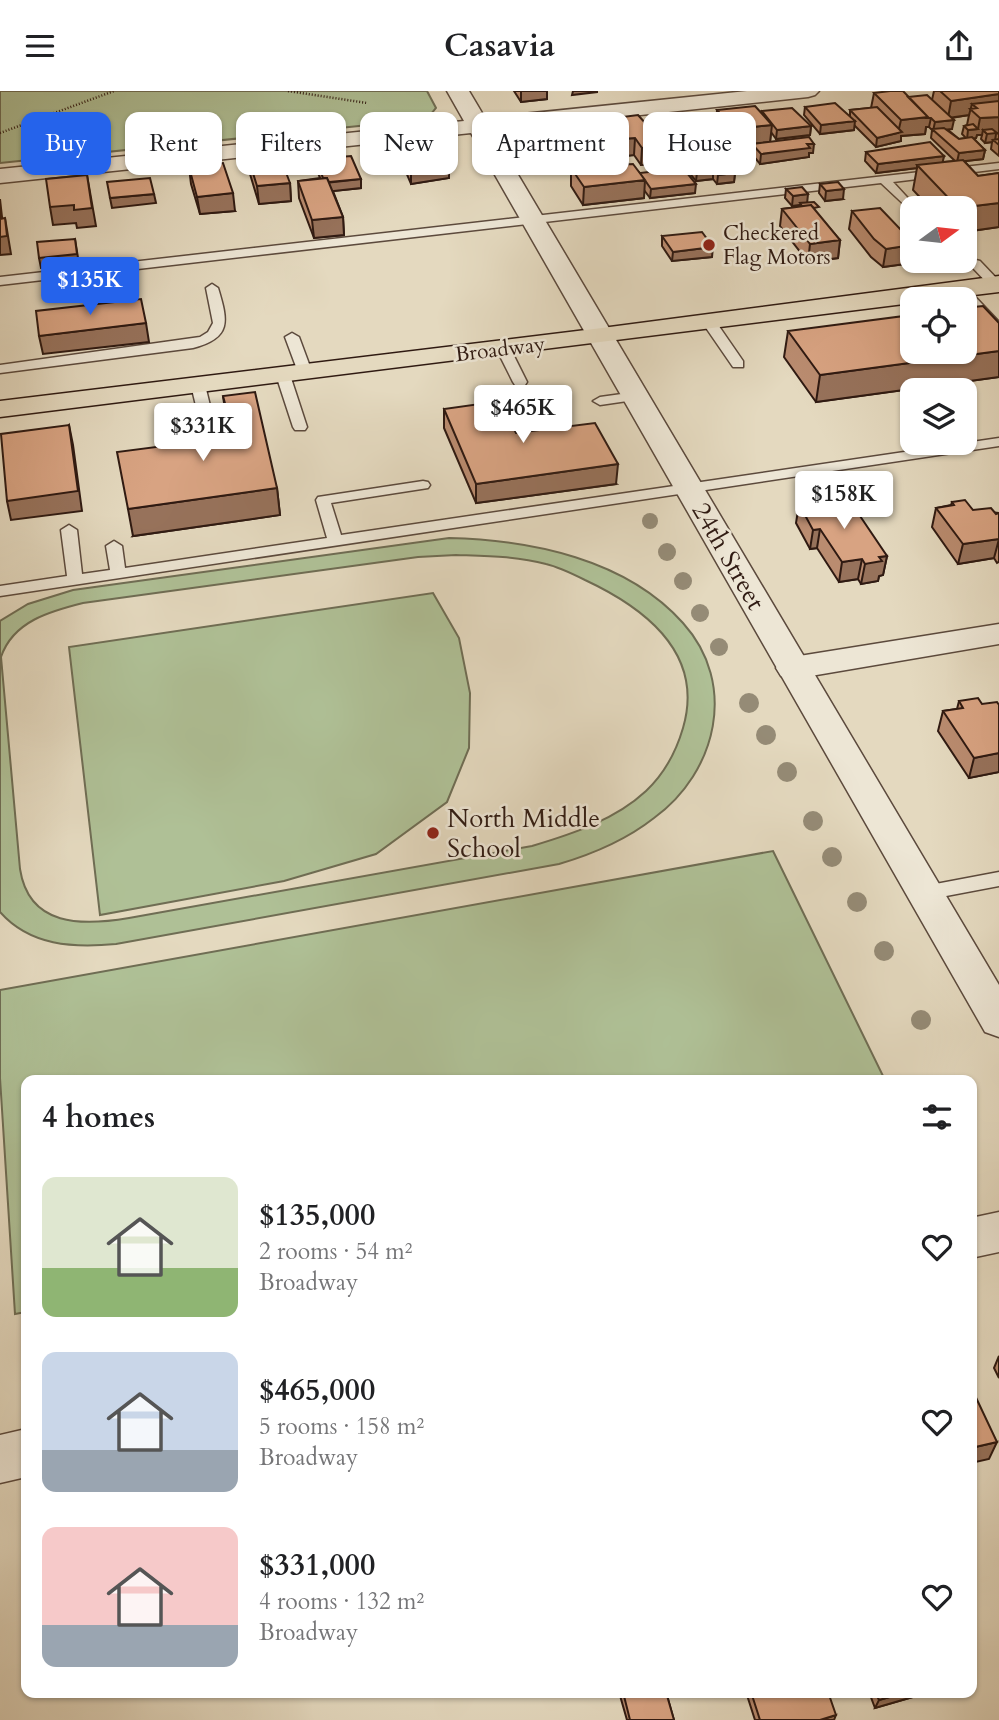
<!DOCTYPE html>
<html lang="en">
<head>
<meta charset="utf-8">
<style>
	body { margin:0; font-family:Cardo,serif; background:#f6f6f6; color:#202124; height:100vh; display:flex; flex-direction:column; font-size:26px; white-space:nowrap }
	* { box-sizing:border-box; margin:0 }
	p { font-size:23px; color:#757577 }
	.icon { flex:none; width:38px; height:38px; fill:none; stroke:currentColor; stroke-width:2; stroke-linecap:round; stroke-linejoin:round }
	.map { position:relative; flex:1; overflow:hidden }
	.sheet { position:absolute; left:21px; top:984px; width:956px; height:623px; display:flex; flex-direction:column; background:#fff; border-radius:14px; box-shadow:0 2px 5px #0004 }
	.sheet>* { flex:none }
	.guide { position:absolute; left:21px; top:21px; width:957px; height:63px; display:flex; gap:14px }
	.needle { width:46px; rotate:75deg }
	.buttons { position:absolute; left:900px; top:105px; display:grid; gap:14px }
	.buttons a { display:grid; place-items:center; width:77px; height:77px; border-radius:14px; background:#fff; box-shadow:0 2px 5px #0004; font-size:35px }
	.price { position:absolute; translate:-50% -60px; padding:0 16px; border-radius:7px; background:#fff; color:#222; font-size:23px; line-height:46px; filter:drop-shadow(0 2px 4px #0008) }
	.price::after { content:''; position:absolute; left:50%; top:42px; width:21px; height:16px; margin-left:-10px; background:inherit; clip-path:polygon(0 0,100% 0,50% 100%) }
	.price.selected { background:#2563eb; color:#fff }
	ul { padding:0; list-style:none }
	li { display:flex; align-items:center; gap:21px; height:175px; padding:0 21px }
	li span { display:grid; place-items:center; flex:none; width:196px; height:140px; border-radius:14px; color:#555 }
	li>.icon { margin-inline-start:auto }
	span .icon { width:84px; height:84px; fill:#fffc; stroke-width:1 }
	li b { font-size:30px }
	h2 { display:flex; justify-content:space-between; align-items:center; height:84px; padding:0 21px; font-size:30px }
	.chip { padding:0 24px; border-radius:14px; background:#fff; box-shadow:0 2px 5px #0004; font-size:24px; line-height:63px }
	.chip.selected { background:#2563eb; color:#fff }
	header { display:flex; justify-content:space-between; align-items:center; height:91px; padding:0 21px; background:#fff; font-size:32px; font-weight:800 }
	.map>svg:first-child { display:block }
	.green { fill:#afc096; stroke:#6f6d54; stroke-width:2; fill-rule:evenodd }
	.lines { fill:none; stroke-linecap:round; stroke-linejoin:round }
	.service-casing { stroke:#5c4a3d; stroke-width:3 }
	.minor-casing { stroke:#5c4a3d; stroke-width:3 }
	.tertiary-casing { stroke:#5c4a3d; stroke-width:3 }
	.primary-casing { stroke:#2f1a12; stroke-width:3 }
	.path { stroke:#2f1a12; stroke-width:2.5; stroke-dasharray:1 2; stroke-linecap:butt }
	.service { fill:#ede6d5; fill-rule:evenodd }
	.minor { fill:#ede6d5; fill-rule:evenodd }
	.tertiary { fill:#ede6d5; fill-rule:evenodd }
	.primary { fill:#e4d9bf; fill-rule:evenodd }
	.tree { fill:#958b76 }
	.wall { fill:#ba8c70; stroke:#2f1a12; stroke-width:2; fill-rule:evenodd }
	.shaded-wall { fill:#97725b; stroke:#2f1a12; stroke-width:2 }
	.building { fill:#d8a382; stroke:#2f1a12; stroke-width:2 }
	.poi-dot { fill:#8f2418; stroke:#ede6d5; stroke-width:2.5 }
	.labels { text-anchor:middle; stroke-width:5; stroke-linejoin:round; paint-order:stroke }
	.far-poi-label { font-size:21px; fill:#2f1a12; stroke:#ede6d5; text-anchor:start }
	.far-street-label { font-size:21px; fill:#2f1a12; stroke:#ede6d5 }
	.street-label { font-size:26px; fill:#2f1a12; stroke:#ede6d5 }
	.poi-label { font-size:26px; fill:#2f1a12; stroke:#ede6d5; text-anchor:start }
</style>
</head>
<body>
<header><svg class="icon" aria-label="menu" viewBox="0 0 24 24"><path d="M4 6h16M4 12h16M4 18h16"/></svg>Casavia<svg class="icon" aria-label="share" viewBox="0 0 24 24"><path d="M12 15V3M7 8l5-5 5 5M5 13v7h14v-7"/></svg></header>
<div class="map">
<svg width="999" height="1629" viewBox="0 0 999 1629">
	<rect width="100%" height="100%" fill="#e4d9bf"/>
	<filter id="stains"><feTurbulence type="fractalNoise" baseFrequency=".00286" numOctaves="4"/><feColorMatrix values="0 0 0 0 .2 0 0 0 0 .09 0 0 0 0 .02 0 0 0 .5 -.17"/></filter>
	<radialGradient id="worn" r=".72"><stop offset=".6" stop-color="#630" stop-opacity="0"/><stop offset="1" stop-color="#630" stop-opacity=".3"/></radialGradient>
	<path class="green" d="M0,0h427l9,17 -9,11 -427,44z
		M449,447c82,2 177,21 234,85 55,61 34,149 -29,195 -28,22 -61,36 -95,46l-443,80c-43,4 -86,2 -116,-32v-291l28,-17 45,-14zM456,464c30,1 61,1 90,9 13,3 27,10 39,16 60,28 120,73 98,148 -7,24 -18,45 -37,63 -31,29 -74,43 -114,55l-403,72c-47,8 -100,9 -109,-49l-19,-212c12,-36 50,-46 82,-54l335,-46z
		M433,502l26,45 11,55 -1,55 -22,54 -71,52 -92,27 -184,34 -31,-268z
		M773,760l112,229h-859v232l-11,2 -15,-236v-88z"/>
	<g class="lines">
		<g class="service-casing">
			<path id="service" d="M999,72v6l-106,13 24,26h-5v4l-31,-29 -881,102v-8z
				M976,169l4,1 19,20v7h-7l-20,-21 -2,-3z
				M212,193l6,4c10,33 14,50 -25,60l-193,25v-8l200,-28 8,-5 5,-9 -7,-35z
				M961,194l4,1 34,36v12l-5,-1 -37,-41 -2,-3z
				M709,227l5,1 29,42v6h-10l-31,-45z
				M292,242l7,4 13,35 -2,3 -5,1 -7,-4 -13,-35z
				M503,253l7,4 17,34 -2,3h-10l-2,-3 -17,-34z
				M283,280l7,4 17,52 -2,3h-10l-2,-3 -17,-52z
				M198,290l7,4 15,62 -2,3h-10l-2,-3 -15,-62z
				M636,301l5,1v6l-41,6 -7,-4 7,-4z
				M999,347v8l-999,150v-10l67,-10 -6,-46 8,-5 8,5 5,44 28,-4 -4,-24 8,-5 8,5 3,22 202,-30 -11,-38 2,-3 105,-16 5,1 2,3 -2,3 -97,15 10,32z
				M999,781v14l-74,14 -7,-2 -3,-5 3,-5 7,-2z"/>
		</g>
		<g class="minor-casing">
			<path id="minor" d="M447,0h22l16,27 262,-27h72l-4,4 -7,2 -316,34 507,854v52l-14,-5 -514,-899 -471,50v-14l464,-48z
				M999,1121v40l-28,6v-40z
				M26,1338v48l-26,6v-48z"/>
		</g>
		<g class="tertiary-casing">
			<path id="tertiary" d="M999,533v20l-206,35 -12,-3 -5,-8 5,-8 12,-3z"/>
		</g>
		<g class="primary-casing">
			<path id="primary" d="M999,185v16l-58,7h-29v4l-912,114v-16l602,-73z"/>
		</g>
		<path class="path" d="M288,0l79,12
			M0,42l114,-42"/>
		<use href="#service" class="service"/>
		<use href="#minor" class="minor"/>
		<use href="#tertiary" class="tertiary"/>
		<use href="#primary" class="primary"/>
	</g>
	<g class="tree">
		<circle cx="650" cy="430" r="8"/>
		<circle cx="667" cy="461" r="9"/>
		<circle cx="683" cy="490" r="9"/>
		<circle cx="700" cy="522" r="9"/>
		<circle cx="719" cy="556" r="9"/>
		<circle cx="749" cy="612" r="10"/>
		<circle cx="766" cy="644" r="10"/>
		<circle cx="787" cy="681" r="10"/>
		<circle cx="813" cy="730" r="10"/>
		<circle cx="832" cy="766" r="10"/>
		<circle cx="857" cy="811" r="10"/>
		<circle cx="884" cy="860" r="10"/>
		<circle cx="921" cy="929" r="10"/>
	</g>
	<path class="wall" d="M514,0h33v8l-26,3z
		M934,0h65v65l-8,-7 1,-7 -7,1 -4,-4 1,-4h-5l-1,3h-3l12,12 -2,9 -19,2 14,15 21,-3v54l-35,5v-24h-34l-17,-18 4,-22 -41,5 -11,-12 1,-9 78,4 -2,6 13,-1 -24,-23 1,-8 -3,-3h-3l-1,7 -24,2v5l-25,6 -22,-22v5l-34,4 -16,-19 1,-8 45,9v-6l21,-2 3,-15 58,7zM969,24l-2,10 -3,1 -2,8 4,4 -7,1 -12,-10h5l-1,-11z
		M717,19l45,3v-2l49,15 -1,9 -34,4 -5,-7 -1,10 -38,4 -7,-3 -4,-5v-5l-5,-6z
		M607,28l58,26 -1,18 -23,2 -7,-10 -12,1 6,8 12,9 55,20 -45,5 -6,-8v8l-61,7 -12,-19v-18l24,-1v-6l-26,3 -13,-20v-9l5,-1v-3l40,20v7l19,-2 -14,-20z
		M670,32l40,12v16l-22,2 -19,-21z
		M399,50l50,20v17l-38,6 -11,-26z
		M752,53l61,9h-4v4l-49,7 -9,-11z
		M248,66l42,26 1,18 -32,3 -9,-30z
		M316,68l45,20v9l-28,3 10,26 1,18 -30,3 -15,-40 -1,-17 22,-3 -4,-10z
		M692,75l43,7 -1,9 -17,2 -4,-5 -17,2 -5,-6z
		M189,76l46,44 -35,3 -9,-30z
		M820,93l23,15 -18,2 -6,-8z
		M786,98l21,13 33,38 -2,18 -30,4 -28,-36 2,-17 17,-2v-2l-7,1 -7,-8z
		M852,120l75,50 -44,6 -12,-10 -22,-28z
		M662,145l50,21 -40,4 -10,-15z
		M788,240l211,20v26l-183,25 -32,-45z
		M223,305l54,92 3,27 -147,21 97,-99 -3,-14z
		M444,318l72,24 100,51 -140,19 -32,-75z
		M952,411l21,8 26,3v49l-2,1 -3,-5 -36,6 -26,-37 4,-19 15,-3z
		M799,413l51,10 37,42 -4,19 -4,1 -1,5 -17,3 -3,-5 -19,3 -22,-34 -7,1 -14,-26z
		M959,610l23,3 17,1v67l-30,6 -31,-47 5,-20 14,-2z
		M999,1265v22l-5,-10z
		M619,1601h47l8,28h-47z
		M746,1601h82l6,28h-79z
		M869,1601h61l-55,16z"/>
	<path class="shaded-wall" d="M521,0h26v8l-26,3z
		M573,0h24v1l-25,3z
		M999,3v16l-22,-2 -5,-4 -3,11 -21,3 3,-17z
		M928,26l3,1 -2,9h-3l-1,7 -24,2v5l-25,6 1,-9 21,-5 3,-13z
		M999,26v16l-3,1 -1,7 -2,-1 -1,2 -7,1 2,-9 -4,-4 -1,5h-5l-1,3 -9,1 1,-9 10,-1 2,-11z
		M954,29l-2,9 -19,2 2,-9z
		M855,30l-1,9 -34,4 1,-9z
		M772,34l-2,17 -38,4 2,-17z
		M811,35l-1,9 -34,4 1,-9z
		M706,44h4v16l-22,2 1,-9z
		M635,47l-1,17 -14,2 1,-18z
		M807,53h7l-1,9h-4v4l-49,7 1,-10z
		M665,54l-1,18 -23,2 1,-17z
		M985,59l-2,9 -26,3 2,-9z
		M601,60v9l-6,-1v2l-26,3 1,-9z
		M944,65l-2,9h-25v3l-41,5 2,-9z
		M449,70v17l-38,6v-18z
		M713,79v9l-17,2 1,-9z
		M735,82l-1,9 -17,2 1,-9z
		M87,84l9,51 -19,2 -1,-5 -23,2 -3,-18z
		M361,88v9l-36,4v-9z
		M645,89l-1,18 -61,7 1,-18z
		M290,92l1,18 -32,3 -2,-18z
		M696,93l-1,9 -45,5 1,-9z
		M844,98l-1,10 -18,2 1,-10z
		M233,102l2,18 -35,3 -3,-17z
		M154,103l2,9 -44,5 -2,-10z
		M808,103l-1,10 -15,2 1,-10z
		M0,108l3,27h-3z
		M999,112v24l-35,5v-24h-6z
		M343,126l1,18 -30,3 -2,-18z
		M5,127l6,36 -11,1v-18z
		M75,148l4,25 -38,4 -2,-10z
		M840,149l-2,18 -30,4 2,-18z
		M912,154v16h15l-44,6 3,-18z
		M713,156l-1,10 -40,4 1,-9z
		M146,232l3,19 -106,12 -4,-18z
		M999,260v26l-183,25 4,-27z
		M69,334l4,20 9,66 -71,9 -4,-19z
		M618,373l-2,20 -140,19v-19z
		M277,397l3,27 -147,21 -5,-27z
		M820,438l-3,19 -7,1 3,-19z
		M999,448l-5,19 -36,6 5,-20z
		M887,465l-4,19 -4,1 -1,5 -17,3 4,-20 14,-7z
		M862,468l-4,20 -19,3 3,-20z
		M999,662v19l-30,6 5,-20z
		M997,1351l-8,17 -18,4v-15z
		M907,1601h23l-55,16 4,-8z
		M836,1624l-2,5h-14z"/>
	<path class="building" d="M890,0h13l25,26 -27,3 -27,-27z
		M940,0h59v3l-48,7z
		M927,4l27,25 -19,2 -4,-4h-4l1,-1 -20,-20z
		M999,10v16l-19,1 -10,-9 7,-1 -5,-4z
		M835,12l20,18 -34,4 -16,-18z
		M755,15l17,19 -38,4 -7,-3 -5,-6h4l-9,-10z
		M877,16l25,25 -25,6 -27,-28z
		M792,17l19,18 -34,4 -15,-19z
		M638,24l27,30 -23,3 -7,-10 -14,1 -14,-20z
		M699,29l11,15h-4l5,7 -22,2 -19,-21z
		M973,33l5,5 -10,1 -4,-4z
		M585,37l16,23 -31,4 -14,-20 7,-1 -2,-3z
		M944,37l15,11 13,-2 13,13 -26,3 -27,-24z
		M992,38l5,4 -10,1 -4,-4z
		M435,46l14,24 -38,5 -12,-25z
		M809,46l5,7h-7l3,4 -49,6 -9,-10z
		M999,48v6l-6,-5z
		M930,51l14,14 -66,8 -12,-12z
		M279,63l11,29 -33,3 -9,-29z
		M351,65l10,23 -32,3 -2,-4h-4l-7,-19z
		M622,65l6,8 -28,2 -5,-7z
		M963,69l15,16 21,-3v30l-41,5 -41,-43z
		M726,71l9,11 -17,2 -5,-5 -16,2 -5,-6z
		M223,72l10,30 -36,4 -8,-30z
		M633,73l12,16 -61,7 -13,-19z
		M683,77l13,16 -45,5 -11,-16z
		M87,84l5,33 -18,2v-5l-24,2 -4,-28z
		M150,87l4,16 -44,4 -3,-16z
		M327,87l16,39 -31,3 -14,-39z
		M838,91l6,7 -18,2 -6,-7z
		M802,96l6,7 -15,2 -7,-7z
		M814,111l5,5 -5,1 -3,-3 -9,1 -2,-3z
		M811,114l29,35 -30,4 -28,-35z
		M880,117l21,22 11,-2v17l-26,4 -12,-10 -22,-28z
		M5,127l2,18 -7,1v-18z
		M702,141l11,15 -40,5 -11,-16z
		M75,148l2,15 -38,4 -2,-16z
		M141,208l5,24 -107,13 -3,-25z
		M983,215l16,17v28l-179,24 -32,-44 124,-16v37h52v-44z
		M255,301l22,96 -149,21 -11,-57 117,-15 -11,-41z
		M501,310l15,32 79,-10 23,41 -142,20 -32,-75z
		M69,334l9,66 -71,10 -6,-67z
		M839,407l11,16 8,-1 29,43 -8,1 3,4 -17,3 -3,-5 -20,3 -22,-33 -7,1 -14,-26z
		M965,409l8,10 18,-2 5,6 3,-1v26l-36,5 -27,-36 18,-3 -2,-3z
		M978,607l4,6 15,-2 2,3v48l-25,5 -31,-47 20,-3 -4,-7z
		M971,1296l26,55 -26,6z
		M623,1601h43l8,28h-44z
		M751,1601h77l8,23 -16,5h-60z
		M875,1601h32l-28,8z"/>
	<g class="poi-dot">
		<circle cx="709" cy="154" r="7"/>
		<circle cx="433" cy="742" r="7"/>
	</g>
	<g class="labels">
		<g class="far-poi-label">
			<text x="723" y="149">Checkered<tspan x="723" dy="24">Flag Motors</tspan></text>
		</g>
		<g class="far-street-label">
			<text transform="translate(500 258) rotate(-7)" y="7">Broadway</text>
		</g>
		<g class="street-label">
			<text transform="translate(729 465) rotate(60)" y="9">24th Street</text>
		</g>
		<g class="poi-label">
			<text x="447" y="736">North Middle<tspan x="447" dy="30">School</tspan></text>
		</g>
	</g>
	<rect width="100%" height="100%" filter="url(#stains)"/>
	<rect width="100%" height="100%" fill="url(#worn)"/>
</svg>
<div class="buttons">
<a><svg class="needle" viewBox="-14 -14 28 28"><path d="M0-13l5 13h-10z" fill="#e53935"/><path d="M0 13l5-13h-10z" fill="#757577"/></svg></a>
<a><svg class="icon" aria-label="locate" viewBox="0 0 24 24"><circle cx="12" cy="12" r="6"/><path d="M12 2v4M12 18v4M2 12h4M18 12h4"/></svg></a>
<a><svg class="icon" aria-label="layers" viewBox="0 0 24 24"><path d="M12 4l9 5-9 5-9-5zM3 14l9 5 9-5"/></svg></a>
</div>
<b class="price selected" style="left:90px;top:226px">$135K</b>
<b class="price" style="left:523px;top:354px">$465K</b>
<b class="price" style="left:203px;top:372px">$331K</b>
<b class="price" style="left:844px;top:440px">$158K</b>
<div class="guide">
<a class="chip selected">Buy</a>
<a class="chip">Rent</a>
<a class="chip">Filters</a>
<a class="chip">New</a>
<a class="chip">Apartment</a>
<a class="chip">House</a>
</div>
<section class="sheet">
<h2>4 homes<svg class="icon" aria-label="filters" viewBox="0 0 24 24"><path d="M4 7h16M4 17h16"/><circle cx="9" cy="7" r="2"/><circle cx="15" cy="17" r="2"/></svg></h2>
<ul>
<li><span style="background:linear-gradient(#dfe7d0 65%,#8fb573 0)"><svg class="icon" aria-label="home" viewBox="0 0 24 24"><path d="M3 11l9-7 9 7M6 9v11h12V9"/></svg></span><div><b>$135,000</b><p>2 rooms · 54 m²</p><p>Broadway</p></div><svg class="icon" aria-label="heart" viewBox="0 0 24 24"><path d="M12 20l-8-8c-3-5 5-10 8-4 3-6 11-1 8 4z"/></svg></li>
<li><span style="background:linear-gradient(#c9d6e8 70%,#9aa5b1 0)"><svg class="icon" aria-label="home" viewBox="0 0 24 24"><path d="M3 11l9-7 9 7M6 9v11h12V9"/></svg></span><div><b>$465,000</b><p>5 rooms · 158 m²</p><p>Broadway</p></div><svg class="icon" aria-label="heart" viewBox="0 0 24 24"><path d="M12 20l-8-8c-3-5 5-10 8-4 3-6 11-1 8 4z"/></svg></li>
<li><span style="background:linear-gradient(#f6c9c9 70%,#9aa5b1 0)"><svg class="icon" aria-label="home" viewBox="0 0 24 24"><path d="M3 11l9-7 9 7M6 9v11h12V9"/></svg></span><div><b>$331,000</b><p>4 rooms · 132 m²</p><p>Broadway</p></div><svg class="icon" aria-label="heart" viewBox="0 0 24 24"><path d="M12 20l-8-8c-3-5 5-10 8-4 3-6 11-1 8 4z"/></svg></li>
</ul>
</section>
</div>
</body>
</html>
